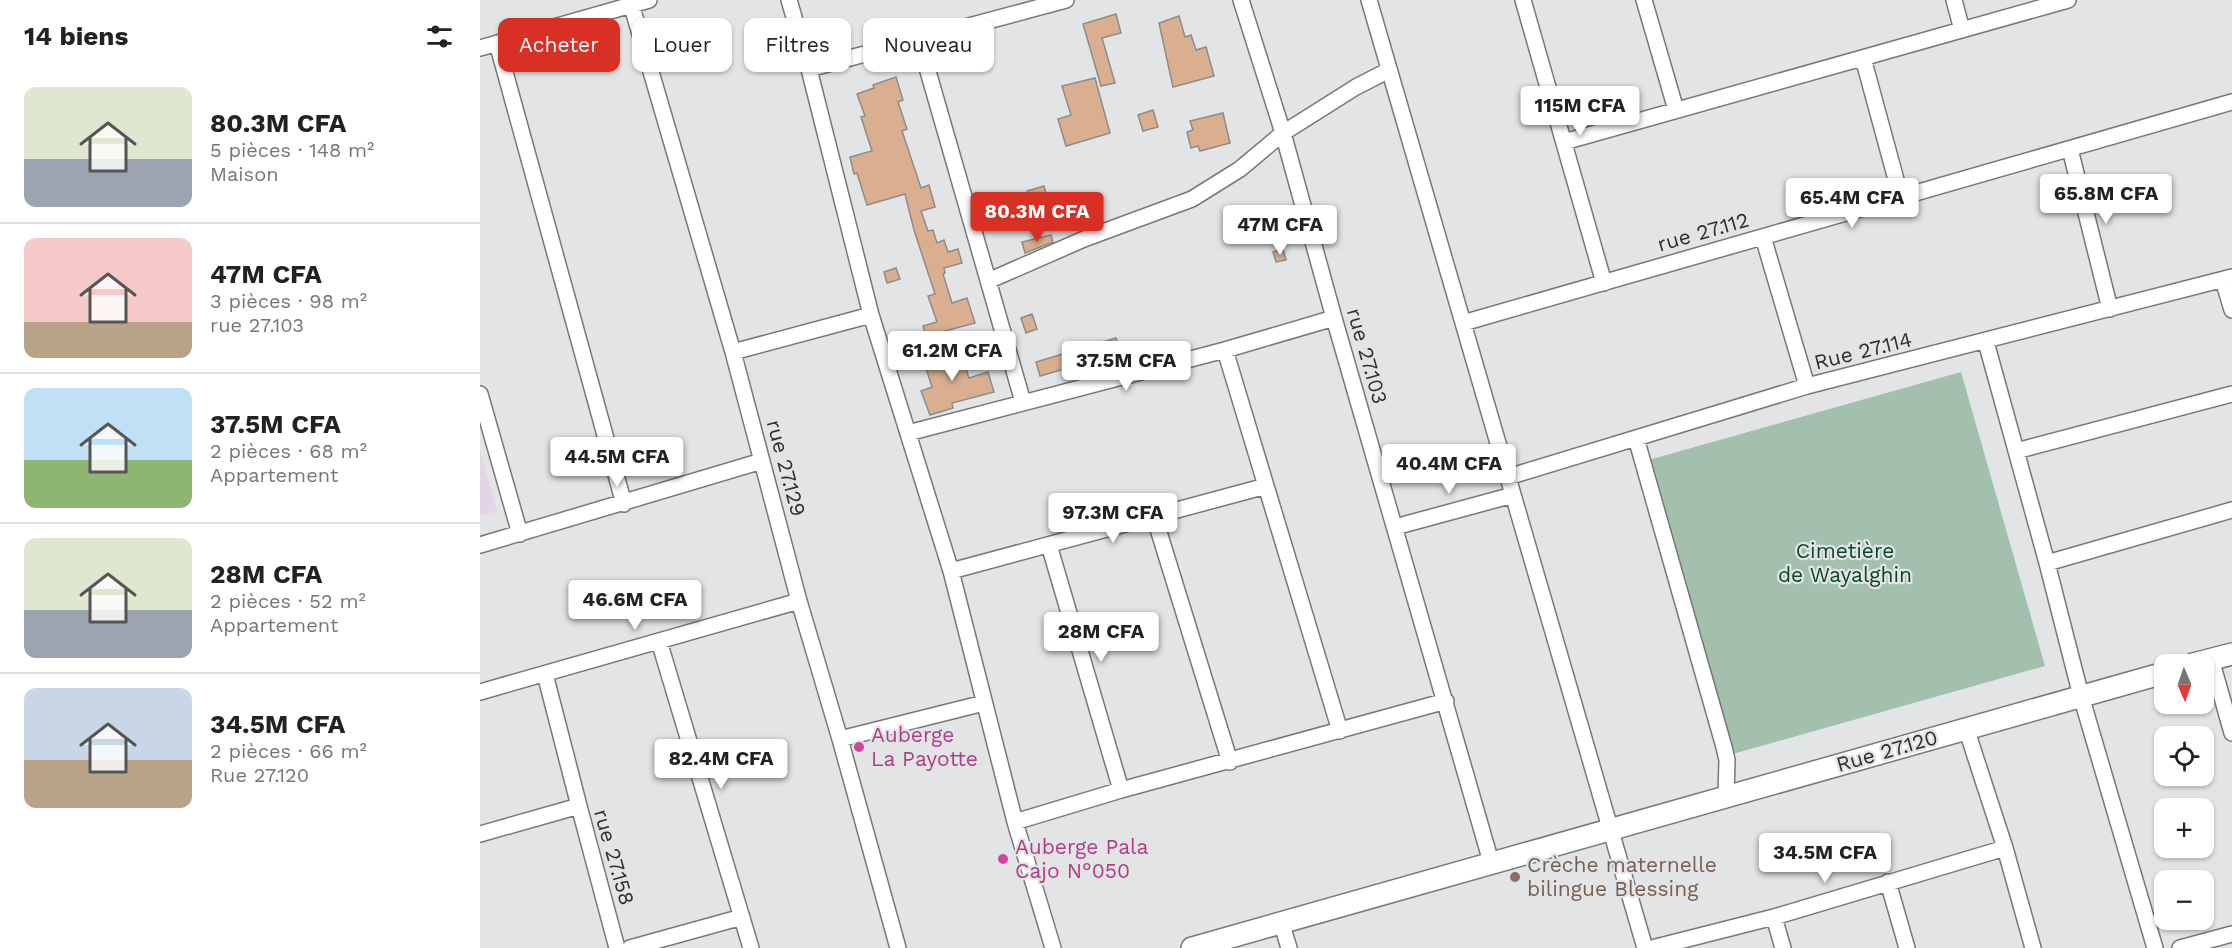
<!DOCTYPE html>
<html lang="fr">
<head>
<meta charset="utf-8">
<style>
	body { margin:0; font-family:"Work Sans",sans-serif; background:#f6f6f6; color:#222; height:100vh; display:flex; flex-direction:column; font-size:22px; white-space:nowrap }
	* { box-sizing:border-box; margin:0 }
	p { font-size:20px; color:#767676 }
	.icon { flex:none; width:33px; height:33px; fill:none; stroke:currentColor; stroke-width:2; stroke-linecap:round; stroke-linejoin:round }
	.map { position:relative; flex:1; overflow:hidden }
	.drawer { display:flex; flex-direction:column; background:#fff; width:480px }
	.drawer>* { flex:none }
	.banner { position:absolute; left:18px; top:18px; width:570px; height:54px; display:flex; gap:12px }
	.needle { width:39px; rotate:178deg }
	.fabs { position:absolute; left:1674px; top:654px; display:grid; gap:12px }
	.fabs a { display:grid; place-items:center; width:60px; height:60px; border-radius:12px; background:#fff; box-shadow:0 2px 4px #0004; font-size:30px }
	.price { position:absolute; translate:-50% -51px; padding:0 14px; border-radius:6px; background:#fff; color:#222; font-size:20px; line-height:39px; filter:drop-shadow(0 2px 3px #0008) }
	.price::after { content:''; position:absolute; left:50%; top:36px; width:18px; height:14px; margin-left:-9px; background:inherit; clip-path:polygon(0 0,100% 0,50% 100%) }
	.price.current { background:#d93025; color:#fff }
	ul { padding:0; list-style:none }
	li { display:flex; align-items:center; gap:18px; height:150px; padding:0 24px }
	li+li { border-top:2px solid #e0e0e0 }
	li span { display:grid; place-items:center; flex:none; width:168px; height:120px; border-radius:12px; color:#555 }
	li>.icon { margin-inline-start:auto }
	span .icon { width:72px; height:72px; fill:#fffc; stroke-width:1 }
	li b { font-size:26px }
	h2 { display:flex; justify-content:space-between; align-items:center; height:72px; padding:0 24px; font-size:26px }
	.chip { padding:0 21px; border-radius:12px; background:#fff; box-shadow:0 2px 4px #0004; font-size:21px; line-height:54px }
	.chip.current { background:#d93025; color:#fff }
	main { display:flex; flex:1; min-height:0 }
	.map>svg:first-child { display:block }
	.education { fill:#e3d4e7 }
	.green { fill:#a2c0ad }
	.building { fill:#daaf8f; stroke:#8d8c8b; stroke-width:1.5 }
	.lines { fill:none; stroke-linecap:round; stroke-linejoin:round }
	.street-casing { stroke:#787879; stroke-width:18 }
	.secondary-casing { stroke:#787879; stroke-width:24 }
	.street { stroke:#fff; stroke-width:15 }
	.secondary { stroke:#fff; stroke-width:21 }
	.hotel-dot { fill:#d1479c; stroke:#e3e4e5; stroke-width:2 }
	.education-dot { fill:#8d6e63; stroke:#e3e4e5; stroke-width:2 }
	.labels { text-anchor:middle; stroke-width:4.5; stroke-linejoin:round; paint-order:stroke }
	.street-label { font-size:21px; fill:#2f2f30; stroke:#e3e4e5 }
	.park-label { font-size:21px; fill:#09462a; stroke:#e3e4e5 }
	.hotel-label { font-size:21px; fill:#b23c85; stroke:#e3e4e5; text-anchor:start }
	.education-label { font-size:21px; fill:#785e54; stroke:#e3e4e5; text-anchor:start }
</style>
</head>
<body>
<main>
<section class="drawer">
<h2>14 biens<svg class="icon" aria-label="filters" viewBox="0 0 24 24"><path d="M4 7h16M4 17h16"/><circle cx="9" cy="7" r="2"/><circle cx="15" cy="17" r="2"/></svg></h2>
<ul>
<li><span style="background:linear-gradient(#dfe7d0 60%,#9aa5b1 0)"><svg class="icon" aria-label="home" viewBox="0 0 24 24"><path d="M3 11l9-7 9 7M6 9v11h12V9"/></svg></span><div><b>80.3M CFA</b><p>5 pièces · 148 m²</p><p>Maison</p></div></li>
<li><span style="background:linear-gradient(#f6c9c9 70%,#b9a48a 0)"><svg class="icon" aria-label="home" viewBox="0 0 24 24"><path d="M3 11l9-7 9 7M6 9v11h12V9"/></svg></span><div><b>47M CFA</b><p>3 pièces · 98 m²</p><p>rue 27.103</p></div></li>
<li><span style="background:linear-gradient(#bfe0f5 60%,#8fb573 0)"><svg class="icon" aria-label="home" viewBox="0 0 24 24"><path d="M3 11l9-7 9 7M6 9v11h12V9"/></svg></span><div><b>37.5M CFA</b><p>2 pièces · 68 m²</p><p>Appartement</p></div></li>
<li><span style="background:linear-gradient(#dfe7d0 60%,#9aa5b1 0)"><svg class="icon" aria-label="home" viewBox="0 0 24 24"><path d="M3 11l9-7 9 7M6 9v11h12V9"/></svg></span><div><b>28M CFA</b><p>2 pièces · 52 m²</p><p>Appartement</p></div></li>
<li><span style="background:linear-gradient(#c9d6e8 60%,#b9a48a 0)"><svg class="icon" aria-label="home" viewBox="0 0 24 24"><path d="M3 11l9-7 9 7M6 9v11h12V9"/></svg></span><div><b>34.5M CFA</b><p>2 pièces · 66 m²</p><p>Rue 27.120</p></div></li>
</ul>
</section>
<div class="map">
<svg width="1752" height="948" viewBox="0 0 1752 948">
	<rect width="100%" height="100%" fill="#e3e4e5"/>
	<path class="education" d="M0,451l17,60 -17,5z"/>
	<path class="green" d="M1481,372l84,294 -316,89 -84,-294z"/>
	<path class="building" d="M636,14l5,19 -19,5 13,45 -14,3 -18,-62z
		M699,16l6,21 6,-2 5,15 10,-3 8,29 -41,11 -14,-64z
		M416,77l7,23 -5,2 9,27 -5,2 19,57 8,-3 6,22 -14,4 7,20 5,-1 4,13 7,-3 4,12 10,-3 4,14 -18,5 1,5 -2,1 9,29 15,-5 8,25 -49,13 -3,-10 14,-4 -9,-26 7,-2 -21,-64 -9,-36 -38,11 -10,-32 -3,1 -4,-17 22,-6 -11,-34 4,-1 -8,-22 17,-6 -1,-3z
		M615,78l15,55 -44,13 -8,-27 13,-4 -9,-29z
		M673,110l5,17 -15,4 -5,-16z
		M743,113l7,30 -30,8 -2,-5 -7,2 -4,-16 6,-2 -3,-9z
		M564,186l5,18 -46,13 -3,-10 29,-9 -2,-7z
		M571,235l2,7 -28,11 -3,-11z
		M803,249l3,11 -10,2 -3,-10z
		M416,268l4,11 -13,4 -3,-11z
		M552,314l5,15 -11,4 -5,-15z
		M636,338l4,15 -80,23 -4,-14z
		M479,348l10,30 19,-6 6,20 -42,11 1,5 -23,7 -9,-24 11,-4 -9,-28z"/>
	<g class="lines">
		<g class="street-casing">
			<path id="street" d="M150,0l103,352 66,249 41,138 58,209
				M309,0l20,69 62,246 80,256 64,251 38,126
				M761,0l42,133 51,185 157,544
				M889,0l276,948
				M1043,0l81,283
				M1164,0l32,110
				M1474,0l8,30
				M439,40l104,362
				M17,43l127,461
				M0,48l169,-48
				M1383,58l38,140
				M329,69l257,-69
				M1084,142l504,-142
				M1590,149l40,160
				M1283,237l44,149
				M1743,280l9,30
				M508,281l96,-42 108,-40 48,-30 43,-36 73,-46 33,-17
				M983,323l769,-221
				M1506,342l61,221 34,133 74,252
				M745,350l115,381
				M253,352l138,-37
				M0,394l40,140
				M428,433l317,-83 109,-32
				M1156,438l88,309 3,13 -1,36
				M1536,451l216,-57
				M1028,477l299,-91 425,-109
				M674,516l76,246
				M915,527l118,-32
				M0,545l282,-84
				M569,545l72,245
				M1567,563l185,-53
				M471,571l315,-85
				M179,641l92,307
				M1731,659l21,74
				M65,674l34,132
				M0,692l319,-91
				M1486,728l39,120 28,100
				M360,739l144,-36
				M535,822l106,-32 325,-89
				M0,834l99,-28 38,142
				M1408,882l19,66
				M1294,917l9,31
				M801,922l8,26
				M150,948l112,-31
				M1172,948l122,-31 231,-69
				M1700,948l52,-14"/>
		</g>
		<g class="secondary-casing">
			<path id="secondary" d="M1713,664l39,-10
				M712,948l972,-275"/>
		</g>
		<use href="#street" class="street"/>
		<use href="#secondary" class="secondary"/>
	</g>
	<g class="hotel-dot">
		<circle cx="379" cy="747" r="6"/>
		<circle cx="523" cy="859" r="6"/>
	</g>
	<circle class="education-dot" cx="1035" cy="877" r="6"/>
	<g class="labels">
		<g class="street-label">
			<text transform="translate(1223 232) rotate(-16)" y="7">rue 27.112</text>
			<text transform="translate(1383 351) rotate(-14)" y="7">Rue 27.114</text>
			<text transform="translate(887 356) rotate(74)" y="7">rue 27.103</text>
			<text transform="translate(306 468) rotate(75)" y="7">rue 27.129</text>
			<text transform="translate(1407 751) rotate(-16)" y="7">Rue 27.120</text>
			<text transform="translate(134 857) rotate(74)" y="7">rue 27.158</text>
		</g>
		<g class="park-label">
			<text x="1365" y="558">Cimetière<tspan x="1365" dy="24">de Wayalghin</tspan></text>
		</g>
		<g class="hotel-label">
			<text x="391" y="742">Auberge<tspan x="391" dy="24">La Payotte</tspan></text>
			<text x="535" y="854">Auberge Pala<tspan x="535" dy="24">Cajo N°050</tspan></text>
		</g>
		<g class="education-label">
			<text x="1047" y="872">Crèche maternelle<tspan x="1047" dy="24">bilingue Blessing</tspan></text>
		</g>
	</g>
</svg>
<div class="fabs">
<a><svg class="needle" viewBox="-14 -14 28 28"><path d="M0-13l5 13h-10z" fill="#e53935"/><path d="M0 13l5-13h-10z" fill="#767676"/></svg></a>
<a><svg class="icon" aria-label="locate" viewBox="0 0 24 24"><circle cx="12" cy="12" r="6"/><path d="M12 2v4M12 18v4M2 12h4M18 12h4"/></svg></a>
<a>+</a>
<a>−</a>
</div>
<b class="price" style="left:1100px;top:137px">115M CFA</b>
<b class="price" style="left:1626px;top:225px">65.8M CFA</b>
<b class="price" style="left:1372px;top:229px">65.4M CFA</b>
<b class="price current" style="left:557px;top:243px">80.3M CFA</b>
<b class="price" style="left:800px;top:256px">47M CFA</b>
<b class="price" style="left:472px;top:382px">61.2M CFA</b>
<b class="price" style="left:646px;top:392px">37.5M CFA</b>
<b class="price" style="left:137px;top:488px">44.5M CFA</b>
<b class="price" style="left:969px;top:495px">40.4M CFA</b>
<b class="price" style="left:633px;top:544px">97.3M CFA</b>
<b class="price" style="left:155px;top:631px">46.6M CFA</b>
<b class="price" style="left:621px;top:663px">28M CFA</b>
<b class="price" style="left:241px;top:790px">82.4M CFA</b>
<b class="price" style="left:1345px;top:884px">34.5M CFA</b>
<div class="banner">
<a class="chip current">Acheter</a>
<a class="chip">Louer</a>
<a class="chip">Filtres</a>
<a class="chip">Nouveau</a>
</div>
</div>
</main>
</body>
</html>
